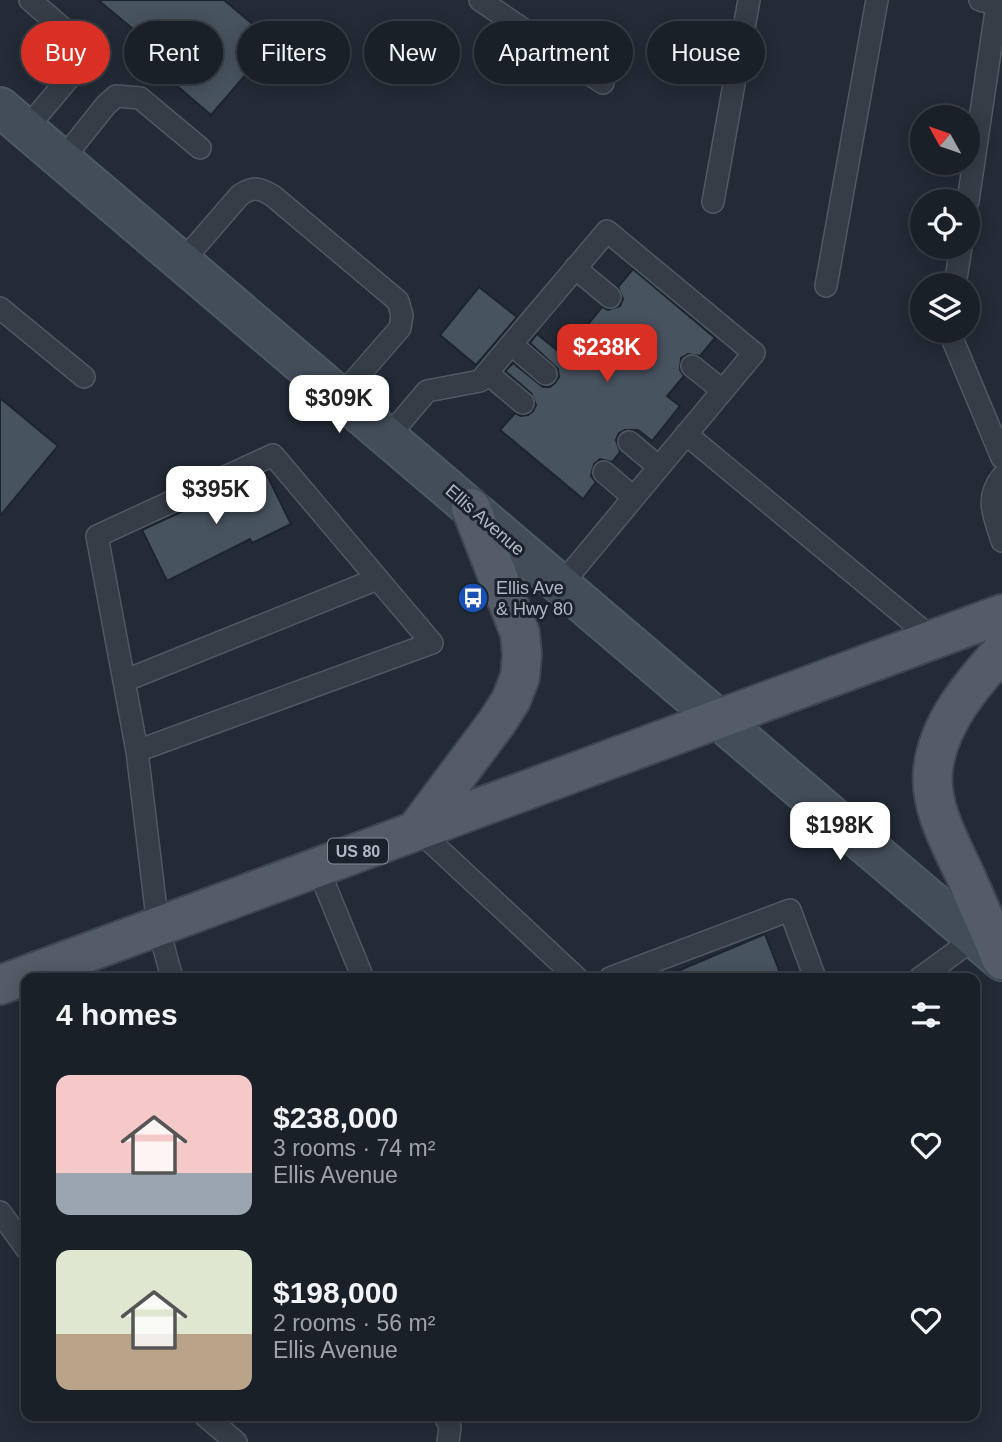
<!DOCTYPE html>
<html lang="en">
<head>
<meta charset="utf-8">
<style>
	body { margin:0; font-family:Arial,sans-serif; background:#272d34; color:#f1f3f6; height:100vh; display:flex; flex-direction:column; font-size:26px; white-space:nowrap }
	* { box-sizing:border-box; margin:0 }
	p { font-size:23px; color:#9fa3a8 }
	.icon { flex:none; width:38px; height:38px; fill:none; stroke:currentColor; stroke-width:2; stroke-linecap:round; stroke-linejoin:round }
	.map { position:relative; flex:1; overflow:hidden }
	.panel { position:absolute; left:21px; top:973px; width:959px; height:448px; display:flex; flex-direction:column; background:#1a2028; border-radius:14px; box-shadow:0 4px 18px #0003,0 0 0 2px #383e45 }
	.panel>* { flex:none }
	.top-card { position:absolute; left:21px; top:21px; width:961px; height:63px; display:flex; gap:14px }
	.needle { width:46px; rotate:310deg }
	.tools { position:absolute; left:910px; top:105px; display:grid; gap:14px }
	.tools a { display:grid; place-items:center; width:70px; height:70px; border-radius:50%; background:#1a2028; box-shadow:0 4px 18px #0003,0 0 0 2px #383e45; font-size:35px }
	.price { position:absolute; translate:-50% -60px; padding:0 16px; border-radius:14px; background:#fff; color:#222; font-size:23px; line-height:46px; filter:drop-shadow(0 2px 4px #0008) }
	.price::after { content:''; position:absolute; left:50%; top:42px; width:21px; height:16px; margin-left:-10px; background:inherit; clip-path:polygon(0 0,100% 0,50% 100%) }
	.price.active { background:#d93025; color:#fff }
	ul { padding:0; list-style:none }
	li { display:flex; align-items:center; gap:21px; height:175px; padding:0 35px }
	li span { display:grid; place-items:center; flex:none; width:196px; height:140px; border-radius:14px; color:#555 }
	li>.icon { margin-inline-start:auto }
	span .icon { width:84px; height:84px; fill:#fffc; stroke-width:1 }
	li b { font-size:30px }
	h2 { display:flex; justify-content:space-between; align-items:center; height:84px; padding:0 35px; font-size:30px }
	.chip { padding:0 24px; border-radius:32px; background:#1a2028; box-shadow:0 4px 18px #0003,0 0 0 2px #383e45; font-size:24px; line-height:63px }
	.chip.active { background:#d93025; color:#fff }
	.map>svg:first-child { display:block }
	.building { fill:#485360; stroke:#1d242e; stroke-width:2 }
	.lines { fill:none; stroke-linecap:round; stroke-linejoin:round }
	.service-casing { stroke:#505862; stroke-width:24 }
	.secondary-casing { stroke:#505862; stroke-width:42 }
	.primary-casing { stroke:#3e4651; stroke-width:42 }
	.service { stroke:#353d47; stroke-width:21 }
	.secondary { stroke:#434d5a; stroke-width:38 }
	.primary { stroke:#535c67; stroke-width:38 }
	.labels { text-anchor:middle; stroke-width:6; stroke-linejoin:round; paint-order:stroke }
	.shield { fill:#1b222c; stroke:#838b96; stroke-width:2 }
	.shield-label { font-size:16px; font-weight:bold; fill:#b0b8c4 }
	.street-label { font-size:18px; fill:#b0b8c4; stroke:#1b222c }
	.poi-label { font-size:18px; fill:#b0b8c4; stroke:#1b222c; text-anchor:start }
</style>
</head>
<body>
<div class="map">
<svg width="1002" height="1442" viewBox="0 0 1002 1442">
	<rect width="100%" height="100%" fill="#222b36"/>
	<path class="building" d="M98,0h126l50,42 -63,73 -83,-71 10,-11z
		M633,269l82,69 -15,18 -12,-2 -7,4 -1,12 4,6 -17,20 13,10 -28,35 -14,-11h-13l-6,3 -3,7 4,12 -8,10 -12,-3 -6,5 -3,12 5,6 -13,17 -83,-69 15,-17 6,3 7,-1 5,-4 3,-6 -5,-12 -26,-22 8,-8 30,24h7l5,-4 4,-6 -1,-8 -28,-26 7,-9 26,21 39,-48 6,3 12,-4 3,-7 -5,-12z
		M479,287l38,30 -41,48 -36,-30z
		M0,398l58,48 -58,70z
		M266,473l25,51 -39,19 -2,-4 -83,42 -25,-51z
		M765,934l17,44h-121z"/>
	<g class="lines">
		<g class="service-casing">
			<path id="service" d="M480,0l123,83
				M26,129l53,-63 4,-11 -3,-12 -50,-43
				M62,160l44,-55 10,-9 24,2 60,50
				M968,201l29,-197 -17,-4
				M713,202l36,-202
				M182,262l58,-67c14,-9 20,-7 33,1l125,105 4,14 -2,13 -60,69
				M575,268l35,29
				M955,285l6,-38
				M826,286l51,-286
				M0,308l84,69
				M949,331l53,127
				M511,344l35,30
				M692,366l30,24
				M487,373l36,30
				M686,434l247,205
				M388,437l39,-46 53,-10 127,-150 147,122 -193,232
				M629,442l30,25
				M604,472l29,25
				M1002,477c-18,22 -7,40 0,64
				M124,681l253,-102
				M137,751l-40,-215 176,-81 159,188 -295,108 21,175 14,52
				M417,829l160,149
				M317,866l46,112
				M610,978l180,-68 25,68
				M920,978l55,-40
				M0,1212l26,36
				M205,1416l31,26
				M445,1416l5,11 -2,15"/>
		</g>
		<g class="secondary-casing">
			<path id="secondary" d="M0,107l1002,854"/>
		</g>
		<g class="primary-casing">
			<path id="primary" d="M1002,651c-30,33 -64,72 -69,119 -4,37 18,74 33,107 12,27 24,55 36,83
				M417,829l80,-107 14,-22 9,-23 2,-22 -2,-22 -49,-125
				M0,985l1002,-371"/>
		</g>
		<use href="#service" class="service"/>
		<use href="#secondary" class="secondary"/>
		<use href="#primary" class="primary"/>
	</g>
	<defs>
		<g id="bus-disc" transform="scale(1.575)"><circle r="9.5" fill="#1a4fb4" stroke="#1b222c"/><path d="M-5-6H5V4H4V6H2V4H-2V6H-4V4H-5ZM-3.5-4V0h7V-4ZM-3.5 1.2v1.5H-2V1.2ZM2 1.2v1.5H3.5V1.2Z" fill="#fff"/></g>
	</defs>
	<g fill-rule="evenodd">
		<use href="#bus-disc" x="473" y="598"/>
	</g>
	<g class="labels">
		<rect class="shield" x="328" y="838.5" width="60" height="25" rx="5"/>
		<g class="shield-label">
			<text x="358" y="857">US 80</text>
		</g>
		<g class="street-label">
			<text transform="translate(485 520) rotate(41)" y="6">Ellis Avenue</text>
		</g>
		<g class="poi-label">
			<text x="496" y="594">Ellis Ave<tspan x="496" dy="21">&amp; Hwy 80</tspan></text>
		</g>
	</g>
</svg>
<div class="tools">
<a><svg class="needle" viewBox="-14 -14 28 28"><path d="M0-13l5 13h-10z" fill="#e53935"/><path d="M0 13l5-13h-10z" fill="#9fa3a8"/></svg></a>
<a><svg class="icon" aria-label="locate" viewBox="0 0 24 24"><circle cx="12" cy="12" r="6"/><path d="M12 2v4M12 18v4M2 12h4M18 12h4"/></svg></a>
<a><svg class="icon" aria-label="layers" viewBox="0 0 24 24"><path d="M12 4l9 5-9 5-9-5zM3 14l9 5 9-5"/></svg></a>
</div>
<b class="price active" style="left:607px;top:384px">$238K</b>
<b class="price" style="left:339px;top:435px">$309K</b>
<b class="price" style="left:216px;top:526px">$395K</b>
<b class="price" style="left:840px;top:862px">$198K</b>
<div class="top-card">
<a class="chip active">Buy</a>
<a class="chip">Rent</a>
<a class="chip">Filters</a>
<a class="chip">New</a>
<a class="chip">Apartment</a>
<a class="chip">House</a>
</div>
<section class="panel">
<h2>4 homes<svg class="icon" aria-label="filters" viewBox="0 0 24 24"><path d="M4 7h16M4 17h16"/><circle cx="9" cy="7" r="2"/><circle cx="15" cy="17" r="2"/></svg></h2>
<ul>
<li><span style="background:linear-gradient(#f6c9c9 70%,#9aa5b1 0)"><svg class="icon" aria-label="home" viewBox="0 0 24 24"><path d="M3 11l9-7 9 7M6 9v11h12V9"/></svg></span><div><b>$238,000</b><p>3 rooms · 74 m²</p><p>Ellis Avenue</p></div><svg class="icon" aria-label="heart" viewBox="0 0 24 24"><path d="M12 20l-8-8c-3-5 5-10 8-4 3-6 11-1 8 4z"/></svg></li>
<li><span style="background:linear-gradient(#dfe7d0 60%,#b9a48a 0)"><svg class="icon" aria-label="home" viewBox="0 0 24 24"><path d="M3 11l9-7 9 7M6 9v11h12V9"/></svg></span><div><b>$198,000</b><p>2 rooms · 56 m²</p><p>Ellis Avenue</p></div><svg class="icon" aria-label="heart" viewBox="0 0 24 24"><path d="M12 20l-8-8c-3-5 5-10 8-4 3-6 11-1 8 4z"/></svg></li>
</ul>
</section>
</div>
</body>
</html>
